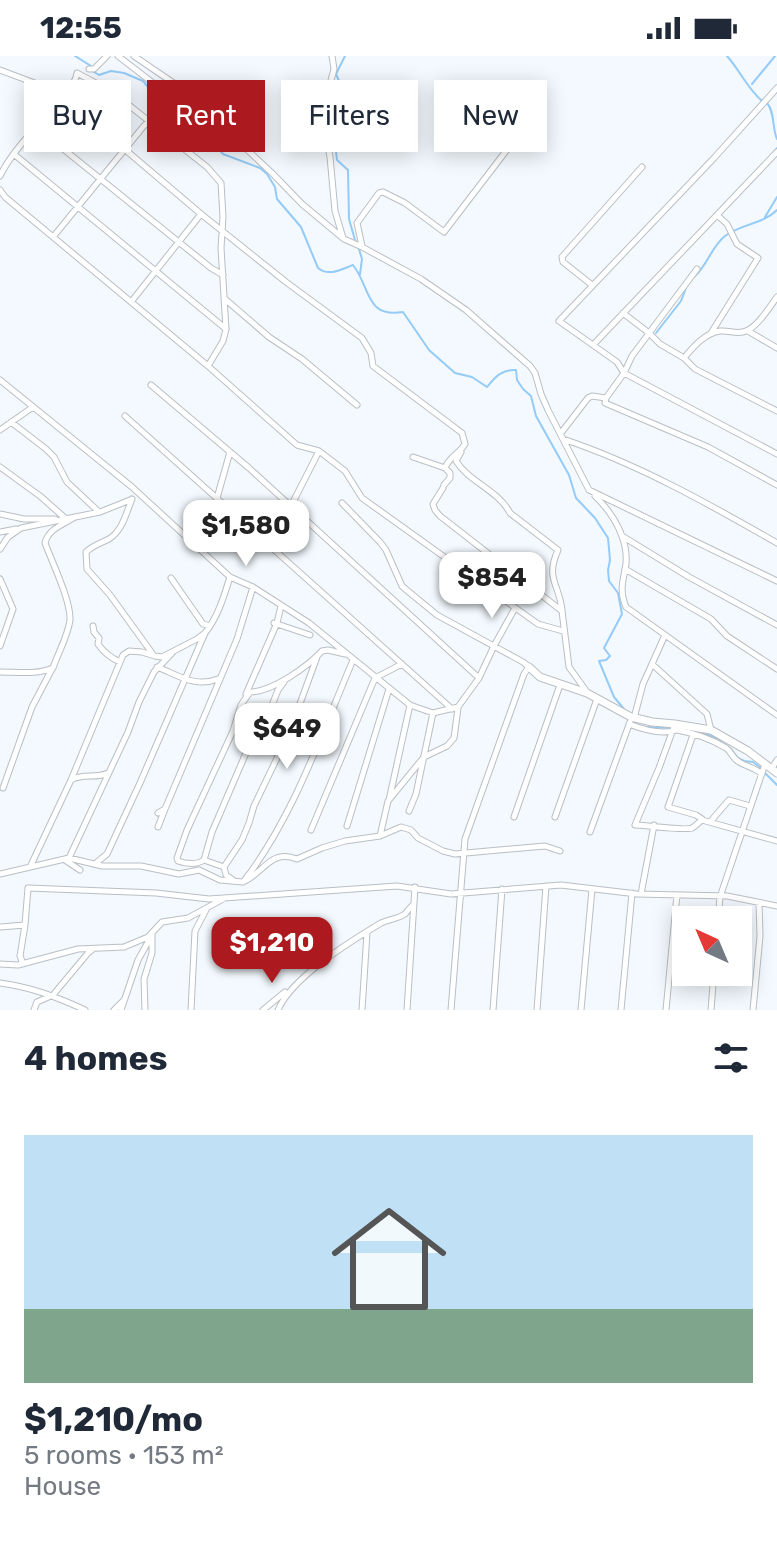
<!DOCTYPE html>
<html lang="en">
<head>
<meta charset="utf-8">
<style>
	body { margin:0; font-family:Rubik,sans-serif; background:#f6f6f7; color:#1f2937; height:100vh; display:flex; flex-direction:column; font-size:30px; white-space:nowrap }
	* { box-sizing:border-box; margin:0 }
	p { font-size:26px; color:#747a83 }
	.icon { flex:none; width:44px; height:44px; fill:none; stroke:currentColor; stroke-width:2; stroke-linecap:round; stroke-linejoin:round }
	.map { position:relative; height:954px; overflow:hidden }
	.sheet { display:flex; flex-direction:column; background:#fff; flex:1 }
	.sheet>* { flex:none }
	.top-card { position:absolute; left:24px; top:24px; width:730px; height:72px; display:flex; gap:16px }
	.needle { width:52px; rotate:316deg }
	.controls { position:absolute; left:672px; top:850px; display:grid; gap:16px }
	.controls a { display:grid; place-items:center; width:80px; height:80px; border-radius:0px; background:#fff; box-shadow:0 4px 20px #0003; font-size:40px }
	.price { position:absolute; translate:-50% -68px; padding:0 18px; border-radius:16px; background:#fff; color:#222; font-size:26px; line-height:52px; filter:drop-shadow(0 2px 4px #0008) }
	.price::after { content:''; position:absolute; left:50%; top:48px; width:24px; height:18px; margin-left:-12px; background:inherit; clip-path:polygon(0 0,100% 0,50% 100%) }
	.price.selected { background:#ac191e; color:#fff }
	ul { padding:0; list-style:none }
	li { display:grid; align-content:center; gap:16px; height:424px; padding:0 24px }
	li+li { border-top:2px solid #e0e1e3 }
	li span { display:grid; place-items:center; height:248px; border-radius:0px; color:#555 }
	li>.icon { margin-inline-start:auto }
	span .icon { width:144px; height:144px; fill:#fffc; stroke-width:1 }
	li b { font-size:34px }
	h2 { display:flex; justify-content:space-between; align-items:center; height:96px; padding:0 24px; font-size:34px }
	.pill { padding:0 28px; border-radius:0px; background:#fff; box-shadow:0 4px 20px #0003; font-size:28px; line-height:72px }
	.pill.selected { background:#ac191e; color:#fff }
	.status { display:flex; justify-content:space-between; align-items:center; height:56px; padding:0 40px; background:#fff; direction:ltr }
	.status svg { height:22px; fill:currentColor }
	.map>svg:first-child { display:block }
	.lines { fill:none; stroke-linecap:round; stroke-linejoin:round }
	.stream { stroke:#94cbf8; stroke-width:2 }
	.street-casing { stroke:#b9bfc4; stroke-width:7 }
	.secondary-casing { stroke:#b9bfc4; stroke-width:9 }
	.street { stroke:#fff; stroke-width:5 }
	.secondary { stroke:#fff; stroke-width:7 }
</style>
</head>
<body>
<div class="status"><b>12:55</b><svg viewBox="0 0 49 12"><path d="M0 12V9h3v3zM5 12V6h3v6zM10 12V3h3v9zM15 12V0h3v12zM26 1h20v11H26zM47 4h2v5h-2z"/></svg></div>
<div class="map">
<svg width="777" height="954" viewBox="0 0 777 954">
	<rect width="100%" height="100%" fill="#f3f9fe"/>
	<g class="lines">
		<path class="stream" d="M75,0l16,10
			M345,0l-9,18 6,14 -9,39 4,33 11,10 1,49 6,21
			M727,0c12,13 20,32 35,45
			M94,16l5,3 12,-4 13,2 19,8 20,24 14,3 19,15 27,31 37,14 7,6 8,13 2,12 24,28 17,41c11,9 24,1 35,-3 18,23 12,53 50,47l26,38 26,23 17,4 15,10c8,-10 15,-18 29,-17l1,10 6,9 8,7 5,20 33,59 7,23 19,20 13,20 2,22 -2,10 1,11 9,12 4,21 -18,34 6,8 -4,4 -7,1 15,36 10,12
			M752,28l23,-28
			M767,47c8,9 5,25 10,36
			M773,97l4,-5
			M765,161l12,-20
			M358,190l4,13 -2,15
			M694,221c14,-12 17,-30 31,-41 16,-12 38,-12 52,-26
			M656,277l25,-32 5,-13
			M644,671l29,1
			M691,674l21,6 14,9
			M731,693l7,9 6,3 9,1 8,6
			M765,717l12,12"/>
		<g class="street-casing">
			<path id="street" d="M118,0l74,57 49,31 32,30 29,30 42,35 18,8 59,32 45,31 64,56 5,7 6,21 7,16 41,80 188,91
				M134,0l44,30
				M332,0l2,13 -6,23 -4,33 6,32 5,54 8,27
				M89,13h5l13,-13
				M0,14l56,21 145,123 85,68 76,56 9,15 2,13 89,67 3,11c-6,10 -16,13 -20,24l5,5v5l-6,7
				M777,32l-63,70 -155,163 58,41 7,11 153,81
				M36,71l175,141 12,7
				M15,99l211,174
				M0,120c9,-19 25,-37 39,-52 11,-13 36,-35 38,-51l34,18 96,76 14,16 2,34 -2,31 5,81 -3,12 -15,25
				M0,134l5,7 203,169 89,79 22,6 26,20 17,27 176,126 25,7
				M53,181l90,-110 6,-6
				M362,190l-5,-23 22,-30 4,-1 22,11 39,29 62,-81
				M697,213l-65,87 -8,17 -18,25 -1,5 103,44 69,38
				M592,229l-29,-23 -1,-5 80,-90
				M225,243l44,38 33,22 55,46
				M131,246l70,-88
				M623,257l26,20 11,11 24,14c9,-11 21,-25 36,-27 9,-1 18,4 26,0 12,-5 23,-23 31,-34
				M748,275l29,17
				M711,277l47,-75 -21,-14 -10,-20 -10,-9
				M593,289l184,-193
				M684,302l11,11 82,42
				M0,324l132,107 98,90 23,10 56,36 101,82 23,8 25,-6 21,-29 15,-32 21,-38
				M151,329l98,83 230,210
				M125,360l327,293
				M11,366l35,27 8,8 13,25 32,30
				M0,374l33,-23
				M561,377l27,-35 4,-2 14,2
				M563,383c75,25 146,65 214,104
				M461,396l-5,9c13,21 42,29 54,52l48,37c-13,29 1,33 4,60
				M413,401l32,11
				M0,411l40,29 25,22
				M443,432l-10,16 2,6 5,6 122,95 7,56 18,25
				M595,440c19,18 36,47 30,74 -3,14 -5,23 1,37l151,108
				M217,442l13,-46
				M132,443c-6,14 -9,31 -23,40 -8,4 -16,6 -23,13l1,17 23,26 42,58
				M342,447l38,39 6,8 16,36 7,6 28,23 86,47 6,5 -5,7 -59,165 -14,171
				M0,458l24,5h31
				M0,476l16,-3
				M622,480l67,41 88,48
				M265,486l26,-36 28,-55
				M0,493l8,-12 13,-9 79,-16 30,-12
				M625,513l86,50 16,17 50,33
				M171,522l32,46 7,2
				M0,523l13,30 -13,37
				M274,567l36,12
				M93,570l1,6 5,6 -1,6c6,9 13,14 22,18
				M652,608l55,50 4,16
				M157,611c21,8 38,21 61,12
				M0,616c18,0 36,3 53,-4 5,-15 15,-32 17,-48 1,-19 -18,-58 -25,-77 3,-14 19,-19 30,-26
				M246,638l31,-71 4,-17
				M634,662l9,-34 22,-49
				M629,668c15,6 33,11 48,6 17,3 34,9 49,18 6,4 6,10 13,14 8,5 15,5 23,12
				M675,668l-16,44 -24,57c9,0 52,6 57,3 4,-2 7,-6 10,-8l75,21
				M693,679l-25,72 28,8 6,4
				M772,712l5,-8
				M71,724c12,-7 25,-1 37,-7
				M3,732l29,-81 20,-38
				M389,744l21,-95
				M409,755l7,-17 17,-81
				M158,757l7,-4 72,-170 16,-52
				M514,761l46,-132
				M555,761l42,-118
				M710,766l19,-22 21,6
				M347,770l42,-137
				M158,771l7,-18
				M311,774l64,-152 27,-14
				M590,776l40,-110
				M380,780l8,-35 36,-44 23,-11 7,-8 4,-30
				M69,802l59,-126 11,-30 15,-30 18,-19
				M65,804l15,10
				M204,804l8,-28 40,-93 19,-31 7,-18 6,-8
				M96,807l11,-9 33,-71 65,-150c13,-16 19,-37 25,-56
				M31,809l40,-85 52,-125 6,-4 13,1 13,4 7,1 35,-18 8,-6
				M224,811l18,-27 7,-17 5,-17 36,-75 27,-74
				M0,818l69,-16 33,8h39l38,8 20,-4 21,10 23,2c22,-10 27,-33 54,-23l25,-11 23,-7 35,-5 21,-9 10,3 7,8 25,13 12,3 90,-8 15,5
				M233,824l-7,-5 -2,-8 -20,-7c-7,5 -18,4 -26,1l-1,-3 10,-28 46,-99 8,-26 9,-13c22,0 57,-25 72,-41l6,-1 17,4
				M244,825c50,-65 77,-146 109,-221
				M641,838l13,-69
				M718,864l2,-23 45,-133
				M0,871l25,-2 3,-37 128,5 53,6 188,-13 54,8 110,-9 76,9 90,2 50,10
				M0,908l18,1 60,-16 46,-2 24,-10 14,-15 26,-4 35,-19
				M23,908l-3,-8 5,-31
				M0,927c31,4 57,14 85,27
				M34,954l3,-8 16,-7 35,-42 5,-4
				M114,954l10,-10
				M121,954l17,-50 14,-25
				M145,954l-1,-31 8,-26v-18
				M191,954l4,-79 11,-21
				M263,954l22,-18
				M278,954c14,-33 73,-69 103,-87 8,-4 17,-4 24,-9 0,0 7,-9 8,-9
				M362,954l5,-77
				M407,954l8,-123
				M493,954l9,-121
				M537,954l9,-124
				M581,954l11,-121
				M621,954l11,-117
				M666,954l11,-115
				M711,954l3,-38
				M753,954l7,-74 -1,-33"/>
		</g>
		<g class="secondary-casing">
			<path id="secondary" d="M529,611l11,10 47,16 44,24 21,5 23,2 36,6 37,21 29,22"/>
		</g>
		<use href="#street" class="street"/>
		<use href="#secondary" class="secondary"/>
	</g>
</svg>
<div class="controls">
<a><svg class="needle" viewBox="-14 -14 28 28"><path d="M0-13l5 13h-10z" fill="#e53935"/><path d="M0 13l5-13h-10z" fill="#747a83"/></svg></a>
</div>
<b class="price" style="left:246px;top:512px">$1,580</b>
<b class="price" style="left:492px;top:564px">$854</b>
<b class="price" style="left:287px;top:715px">$649</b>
<b class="price selected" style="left:272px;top:929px">$1,210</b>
<div class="top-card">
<a class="pill">Buy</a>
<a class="pill selected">Rent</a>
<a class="pill">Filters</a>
<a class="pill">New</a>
</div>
</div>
<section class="sheet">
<h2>4 homes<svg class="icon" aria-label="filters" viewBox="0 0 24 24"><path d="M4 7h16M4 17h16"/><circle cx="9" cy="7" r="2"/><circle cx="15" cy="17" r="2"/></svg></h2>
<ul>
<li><span style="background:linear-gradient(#bfe0f5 70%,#7fa58c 0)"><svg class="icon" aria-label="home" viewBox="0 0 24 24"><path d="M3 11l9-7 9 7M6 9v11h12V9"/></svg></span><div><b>$1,210/mo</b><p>5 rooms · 153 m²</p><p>House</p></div></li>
</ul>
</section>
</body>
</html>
